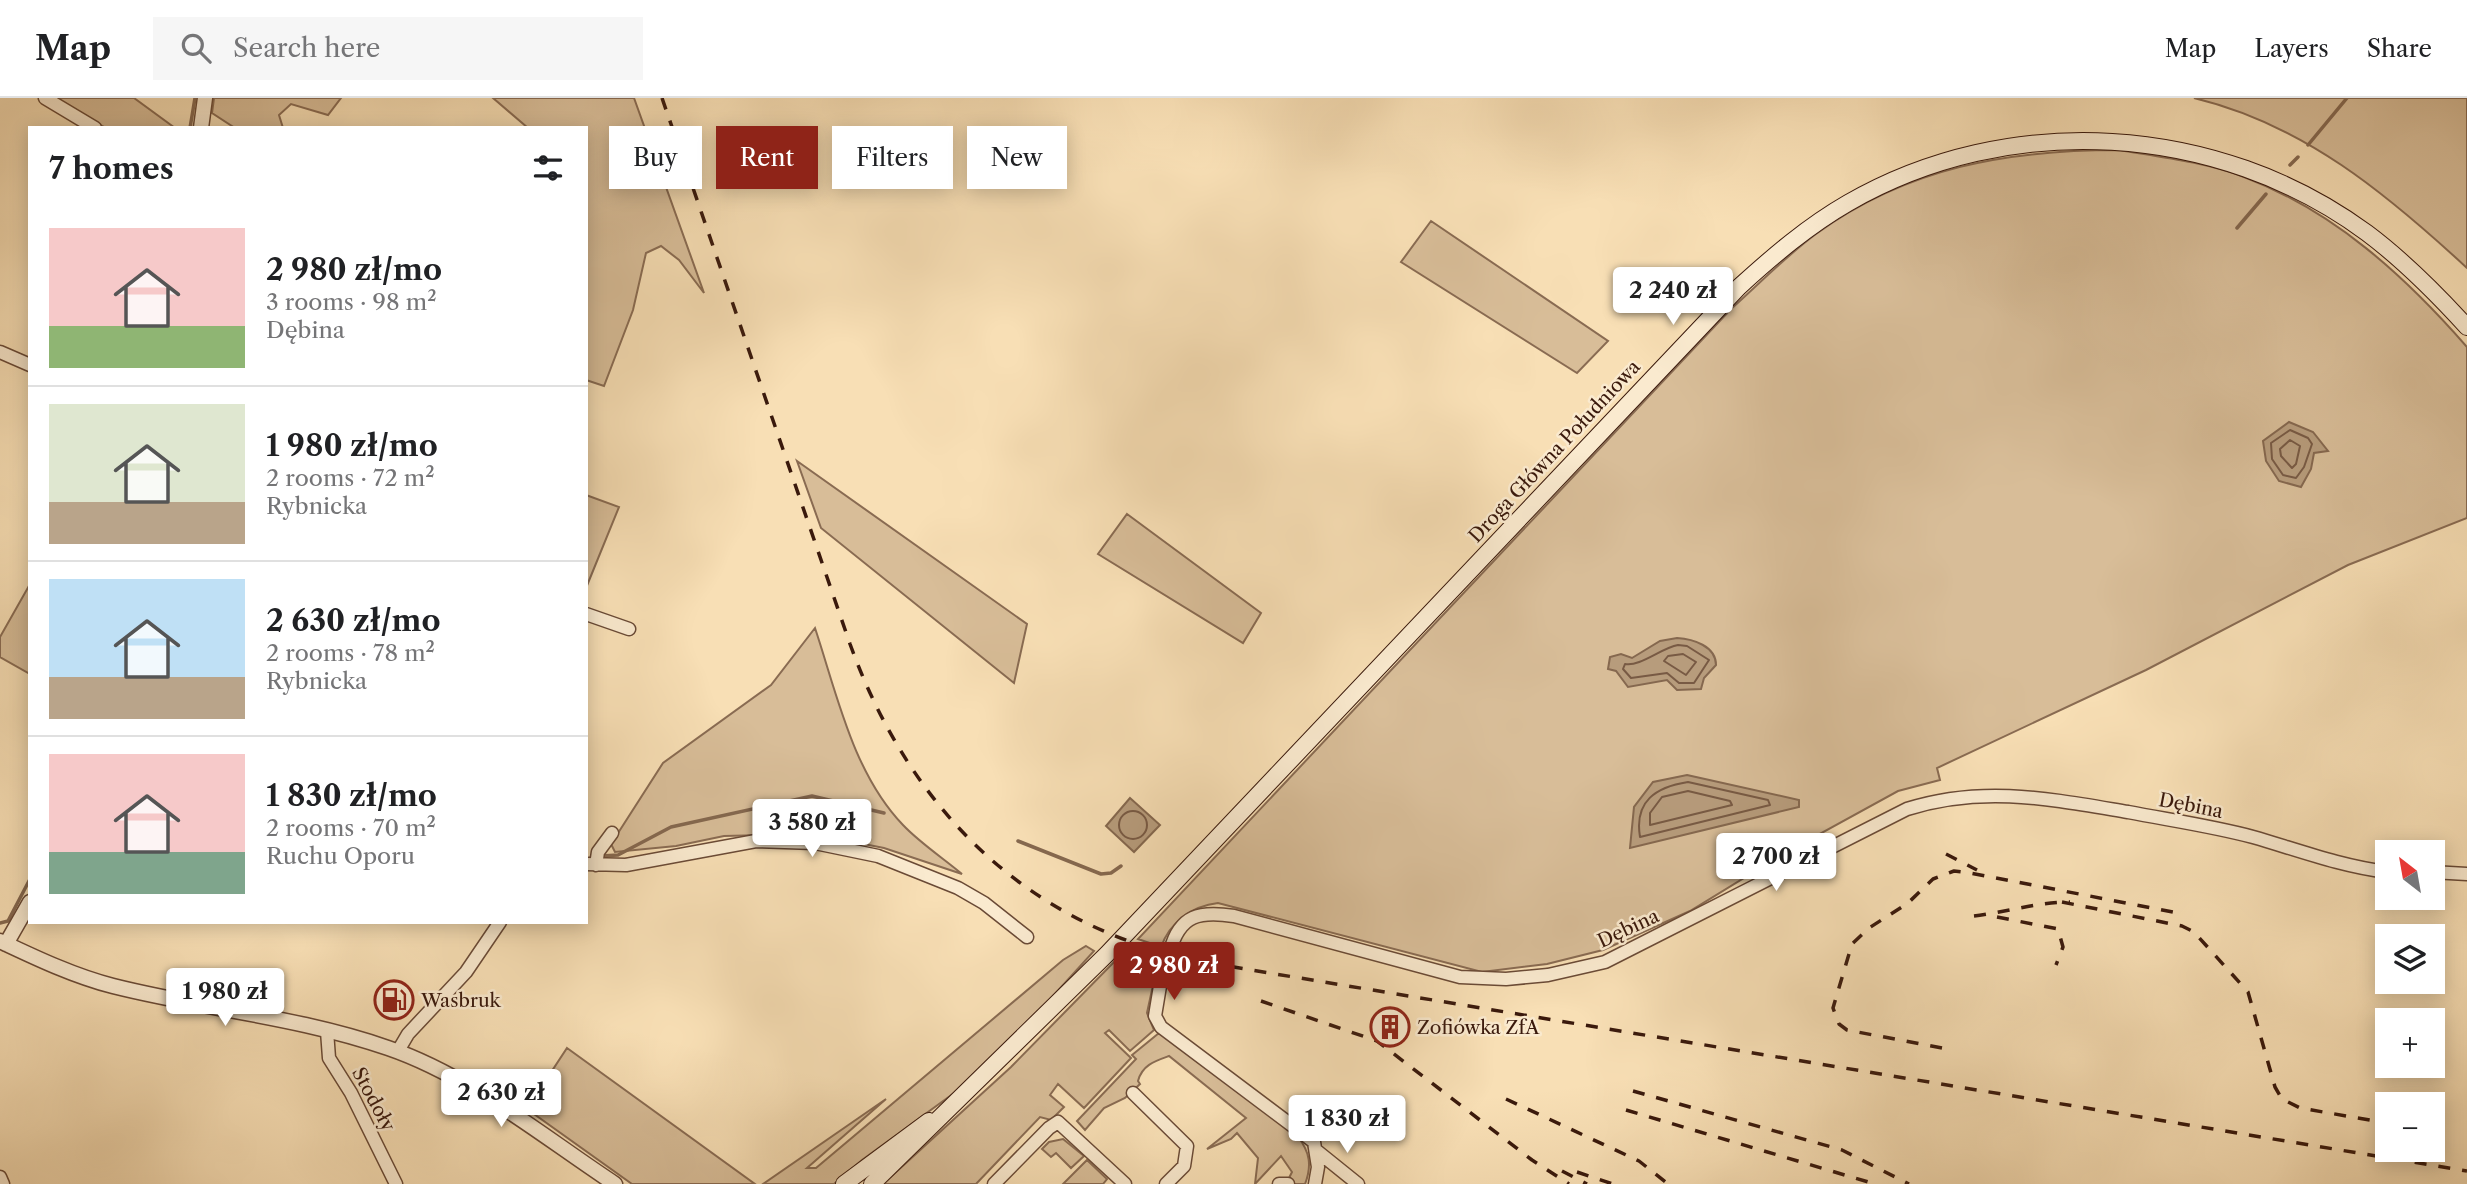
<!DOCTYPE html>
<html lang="en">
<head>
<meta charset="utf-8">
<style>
	body { margin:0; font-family:"Libre Caslon Text",serif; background:#f6f6f6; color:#202124; height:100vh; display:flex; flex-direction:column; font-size:26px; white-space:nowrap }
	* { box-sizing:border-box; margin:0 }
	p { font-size:23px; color:#757577 }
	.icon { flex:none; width:38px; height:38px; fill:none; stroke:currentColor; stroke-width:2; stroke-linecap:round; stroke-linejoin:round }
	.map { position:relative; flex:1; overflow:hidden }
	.panel { position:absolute; left:28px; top:28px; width:560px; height:798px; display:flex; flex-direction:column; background:#fff; border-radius:0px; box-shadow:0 4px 18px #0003 }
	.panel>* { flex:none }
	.banner { position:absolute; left:609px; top:28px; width:665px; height:63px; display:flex; gap:14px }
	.needle { width:46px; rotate:329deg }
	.controls { position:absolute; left:2375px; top:742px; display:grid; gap:14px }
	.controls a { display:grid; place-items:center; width:70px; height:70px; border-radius:0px; background:#fff; box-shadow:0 4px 18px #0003; font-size:35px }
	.price { position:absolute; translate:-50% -60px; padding:0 16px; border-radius:7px; background:#fff; color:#222; font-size:23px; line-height:46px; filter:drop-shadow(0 2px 4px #0008) }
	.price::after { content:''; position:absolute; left:50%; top:42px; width:21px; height:16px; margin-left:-10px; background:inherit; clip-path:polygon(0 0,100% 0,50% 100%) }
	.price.active { background:#8f2418; color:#fff }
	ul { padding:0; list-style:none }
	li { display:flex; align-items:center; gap:21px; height:175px; padding:0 21px }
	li+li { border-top:2px solid #e0e0e0 }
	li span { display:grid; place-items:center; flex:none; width:196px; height:140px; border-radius:0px; color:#555 }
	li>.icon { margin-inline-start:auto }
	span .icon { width:84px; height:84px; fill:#fffc; stroke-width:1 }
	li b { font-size:30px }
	h2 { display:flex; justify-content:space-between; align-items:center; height:84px; padding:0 21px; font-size:30px }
	.pill { padding:0 24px; border-radius:0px; background:#fff; box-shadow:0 4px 18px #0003; font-size:24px; line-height:63px }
	.pill.active { background:#8f2418; color:#fff }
	header { display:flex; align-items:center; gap:42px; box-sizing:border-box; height:98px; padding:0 35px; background:#fff; border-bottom:2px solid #e0e0e0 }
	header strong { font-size:33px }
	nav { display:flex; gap:38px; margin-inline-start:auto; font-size:24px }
	.search { width:490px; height:63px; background:#f6f6f6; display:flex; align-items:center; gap:18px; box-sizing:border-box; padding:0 24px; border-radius:0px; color:#757577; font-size:26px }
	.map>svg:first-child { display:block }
	.green { fill:#d8bd98; stroke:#896b52; stroke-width:2 }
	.water { fill:#b79c7c; stroke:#85684f; stroke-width:2 }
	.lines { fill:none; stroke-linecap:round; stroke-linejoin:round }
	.shore { stroke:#785a44; stroke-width:2 }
	.stream { stroke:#85684f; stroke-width:3.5 }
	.minor-tunnel { stroke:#d2b793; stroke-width:12; stroke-dasharray:12 6; stroke-linecap:butt }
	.minor-casing { stroke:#6a4a36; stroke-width:15 }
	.tertiary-casing { stroke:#6a4a36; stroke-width:17 }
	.secondary-casing { stroke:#3a190c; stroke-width:18 }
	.minor { stroke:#faeacf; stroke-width:12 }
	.tertiary { stroke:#faeacf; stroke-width:14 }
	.secondary { stroke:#faeacf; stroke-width:16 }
	.rail { stroke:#3a190c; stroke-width:3.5; stroke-dasharray:12 12; stroke-linecap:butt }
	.labels { text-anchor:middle; stroke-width:5; stroke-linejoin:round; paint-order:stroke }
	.street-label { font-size:19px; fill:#3a190c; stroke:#faeacf }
	.poi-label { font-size:19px; fill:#3a190c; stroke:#faeacf; text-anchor:start }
</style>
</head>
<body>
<header>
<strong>Map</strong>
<div class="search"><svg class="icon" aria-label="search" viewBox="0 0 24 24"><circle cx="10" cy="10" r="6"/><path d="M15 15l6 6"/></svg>Search here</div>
<nav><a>Map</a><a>Layers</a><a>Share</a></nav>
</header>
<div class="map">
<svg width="2467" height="1086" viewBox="0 0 2467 1086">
	<rect width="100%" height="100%" fill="#f8dfb5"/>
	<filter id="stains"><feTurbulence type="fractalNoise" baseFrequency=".00286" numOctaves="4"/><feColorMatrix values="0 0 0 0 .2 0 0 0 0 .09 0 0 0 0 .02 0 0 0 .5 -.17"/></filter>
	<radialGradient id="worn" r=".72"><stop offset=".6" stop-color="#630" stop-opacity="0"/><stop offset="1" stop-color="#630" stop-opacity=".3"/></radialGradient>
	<path class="green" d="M53,0h81l41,30h-69z
		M214,0h127l-13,17 -37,-11 -12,11 4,13h-48l-23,-15z
		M493,0h141l70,195 -25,-33 -18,-14 -15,7 -13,57 -29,76 -18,-6v-252h-58z
		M2194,0h273v170c-80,-74 -164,-144 -273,-170z
		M2119,52c42,7 85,12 125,27 90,34 161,99 223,170v171l-119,47 -202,105 -209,98 3,12 -42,11 -115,63 -93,57 -87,39 -56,14 -65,8 -264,-69c-26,3 -48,19 -57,44l-23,-8 593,-630c28,-25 55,-53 85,-75 92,-67 192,-84 303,-84z
		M1431,123l177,120 -31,32 -176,-111z
		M797,363l230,163 -13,59 -193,-155z
		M586,397l33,12 -33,81z
		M1127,416l134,99 -18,30 -145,-89z
		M30,486v90l-30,-17v-20z
		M815,530c22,66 38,145 88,197 17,18 40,33 59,49l-78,-26 -71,-14 -89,2 -48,10 -61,6 -4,-8 52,-81 108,-78z
		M1086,848l8,5 -61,67 -72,70 -99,72 -28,24h-71l123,-85 -79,69h9l247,-208z
		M1117,861l19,7 -2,6 21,4 -8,37 7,17 -24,21 -21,-21 -4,3 26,25 -47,50 -26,-24 -8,11 14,12 -13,13 -11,-3 -64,67h-93l128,-117z
		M1159,935l139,104c12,15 14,29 7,47h-12l-5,-4 4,-8 -11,-16 -26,28 3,-26 -21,-25 -6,6 -24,10 39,-31 -77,-62c-14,5 -27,9 -31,25l2,3 -15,14 -21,10 -19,22 -8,-9 59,-62 -4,-4z
		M567,950l188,136h-123l-105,-75z
		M1063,1041l21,17 -13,12 -15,-15 -5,4 -9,-8 7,-7z
		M1087,1062l20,19 -4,5h-40z"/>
	<path class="water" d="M2289,324l24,10 15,19 -14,2 -3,16 -10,18 -22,-6 -13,-20 -3,-20z
		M1677,540c16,1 39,8 39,27l-12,13 -3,11 -24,1 -10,-10 -39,7 -12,-16 -8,-2 2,-12 11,-3 11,4 28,-17z
		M1687,677l112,25v7l-169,41 4,-41 19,-25z
		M1130,700l30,27 -26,27 -28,-26z"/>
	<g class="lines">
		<path class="shore" d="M2290,332l18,8 4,6 -8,23 -8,11 -13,-3 -11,-16 -1,-16z
			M2290,342l10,6 -4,18 -4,4 -11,-12 -1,-7z
			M1678,547l9,1 22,14 -15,23h-15l-12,-10 -36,5 -8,-9 2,-5c15,3 36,-16 53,-19z
			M1683,556l13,8 -10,13 -22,-14 4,-5z
			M1688,684l80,18 2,5 -130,32c-6,-36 16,-50 48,-55z
			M1688,693l42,10 2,4 -82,20v-12l12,-16z
			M1119 727a14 14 0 1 1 28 0a14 14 0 1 1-28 0Z"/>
		<path class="stream" d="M190,30l5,-30
			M2308,47l39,-47
			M2290,67l8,-8
			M2237,130l29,-34
			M1018,743l83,33 10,-1 10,-7
			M601,758l17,-1 53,-28 141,-31 72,17
			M0,825l8,-2 22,-42"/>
		<path class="minor-tunnel" d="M1161,882l9,-29"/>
		<g class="minor-casing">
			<path id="minor" d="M45,0l50,30
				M0,254l30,13
				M586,516l43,15
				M586,766l40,1 130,-24 59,2 63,13 80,32 26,15 43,34
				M596,767l2,-13 14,-19
				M2432,774l35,2
				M1170,853c10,-37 30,-40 64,-35l226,61 46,2 42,-4 57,-13 302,-153c76,-24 143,-10 221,3 41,8 84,14 125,25 45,13 87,29 134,35
				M1161,882l-6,36 6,11 153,115 4,25 -3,17
				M327,933l2,27 22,35 45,91
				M398,953l10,-17 58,-62 34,-50
				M1133,995l54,53 -3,20 -18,18
				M1317,1053l41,33
				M0,1079l3,7
				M994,1086l55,-56 9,-6 67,62
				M1279,1086h9"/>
		</g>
		<g class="tertiary-casing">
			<path id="tertiary" d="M201,30l4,-30
				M0,843c36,17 74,35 113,45 91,23 186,31 275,62 82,28 154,88 227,136
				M6,846l24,-42"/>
		</g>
		<g class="secondary-casing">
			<path id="secondary" d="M844,1086l85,-63
				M872,1086l235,-230 632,-667c34,-31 69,-61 109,-84 161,-93 370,-80 519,30 36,27 69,60 100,94"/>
		</g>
		<use href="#minor" class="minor"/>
		<use href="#tertiary" class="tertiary"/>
		<use href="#secondary" class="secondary"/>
		<path class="rail" d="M662,0l188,546c60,166 177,283 353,318l1264,209
			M1946,756l31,16
			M2062,804l120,24 12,6 54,60 27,95 7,12 18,9 87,15
			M1974,818c33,-4 64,-14 96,-14
			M1997,819l61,12 5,18 -7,18
			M1261,903l116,40 155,119 37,24
			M1942,950l-95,-18 -8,-6 -6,-16 19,-64 17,-16 39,-25 25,-24 21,-8 16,2 208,40
			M1633,993l209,59 67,34
			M1506,1001l133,62 29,23
			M1626,1012l249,74
			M2432,1033l6,1
			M1562,1073l25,13
			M1577,1074l36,12"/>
	</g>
	<defs>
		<g id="fuel-ring" transform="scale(2.0125)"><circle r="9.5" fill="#faeacf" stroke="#8f2418" stroke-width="1.5"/><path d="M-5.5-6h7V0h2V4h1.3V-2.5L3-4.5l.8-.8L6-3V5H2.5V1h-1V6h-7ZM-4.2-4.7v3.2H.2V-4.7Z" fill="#8f2418"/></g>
		<g id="building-ring" transform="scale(2.0125)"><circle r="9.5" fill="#faeacf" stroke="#8f2418" stroke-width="1.5"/><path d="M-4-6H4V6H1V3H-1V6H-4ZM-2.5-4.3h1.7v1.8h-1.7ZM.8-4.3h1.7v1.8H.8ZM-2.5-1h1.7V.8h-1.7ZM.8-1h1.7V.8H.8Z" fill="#8f2418"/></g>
	</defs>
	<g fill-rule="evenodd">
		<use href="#fuel-ring" x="394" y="902"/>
		<use href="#building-ring" x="1390" y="929"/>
	</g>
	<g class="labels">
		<g class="street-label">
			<text transform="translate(1554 353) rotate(-47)" y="7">Droga Główna Południowa</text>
			<text transform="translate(2191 707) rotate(11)" y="7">Dębina</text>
			<text transform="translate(1628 830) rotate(-25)" y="7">Dębina</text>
			<text transform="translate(374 1001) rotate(62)" y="7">Stodoły</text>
		</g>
		<g class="poi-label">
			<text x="421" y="909">Wasbruk</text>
			<text x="1417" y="936">Zofiówka ZfA</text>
		</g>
	</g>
	<rect width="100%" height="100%" filter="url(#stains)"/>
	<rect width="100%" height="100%" fill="url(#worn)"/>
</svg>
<div class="controls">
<a><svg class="needle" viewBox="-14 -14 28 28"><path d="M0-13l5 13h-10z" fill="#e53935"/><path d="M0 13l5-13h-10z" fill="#757577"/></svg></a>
<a><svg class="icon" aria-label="layers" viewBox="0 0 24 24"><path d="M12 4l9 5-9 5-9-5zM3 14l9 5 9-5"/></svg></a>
<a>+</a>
<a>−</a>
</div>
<b class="price" style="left:1673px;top:229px">2 240 zł</b>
<b class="price" style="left:812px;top:761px">3 580 zł</b>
<b class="price" style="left:1776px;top:795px">2 700 zł</b>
<b class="price active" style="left:1174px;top:904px">2 980 zł</b>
<b class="price" style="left:225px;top:930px">1 980 zł</b>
<b class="price" style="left:501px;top:1031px">2 630 zł</b>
<b class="price" style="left:1347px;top:1057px">1 830 zł</b>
<div class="banner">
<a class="pill">Buy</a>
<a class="pill active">Rent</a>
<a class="pill">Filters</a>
<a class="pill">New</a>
</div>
<section class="panel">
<h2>7 homes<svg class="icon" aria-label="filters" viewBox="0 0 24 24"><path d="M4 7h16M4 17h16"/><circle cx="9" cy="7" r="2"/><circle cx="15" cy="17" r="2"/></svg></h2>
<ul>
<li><span style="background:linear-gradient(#f6c9c9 70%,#8fb573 0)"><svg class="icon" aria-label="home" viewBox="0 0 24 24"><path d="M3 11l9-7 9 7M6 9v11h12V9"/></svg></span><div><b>2 980 zł/mo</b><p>3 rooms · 98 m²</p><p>Dębina</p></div></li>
<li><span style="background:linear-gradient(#dfe7d0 70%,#b9a48a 0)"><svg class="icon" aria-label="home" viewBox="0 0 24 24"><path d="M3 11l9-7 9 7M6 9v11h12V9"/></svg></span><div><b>1 980 zł/mo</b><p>2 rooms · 72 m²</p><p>Rybnicka</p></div></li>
<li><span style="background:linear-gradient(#bfe0f5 70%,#b9a48a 0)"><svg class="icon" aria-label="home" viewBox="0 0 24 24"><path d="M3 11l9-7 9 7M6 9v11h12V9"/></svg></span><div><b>2 630 zł/mo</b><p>2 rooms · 78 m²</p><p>Rybnicka</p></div></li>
<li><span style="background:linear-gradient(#f6c9c9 70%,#7fa58c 0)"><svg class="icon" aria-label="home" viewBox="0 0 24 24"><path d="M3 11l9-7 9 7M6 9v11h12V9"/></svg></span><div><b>1 830 zł/mo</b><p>2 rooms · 70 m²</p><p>Ruchu Oporu</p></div></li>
</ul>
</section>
</div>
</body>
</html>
